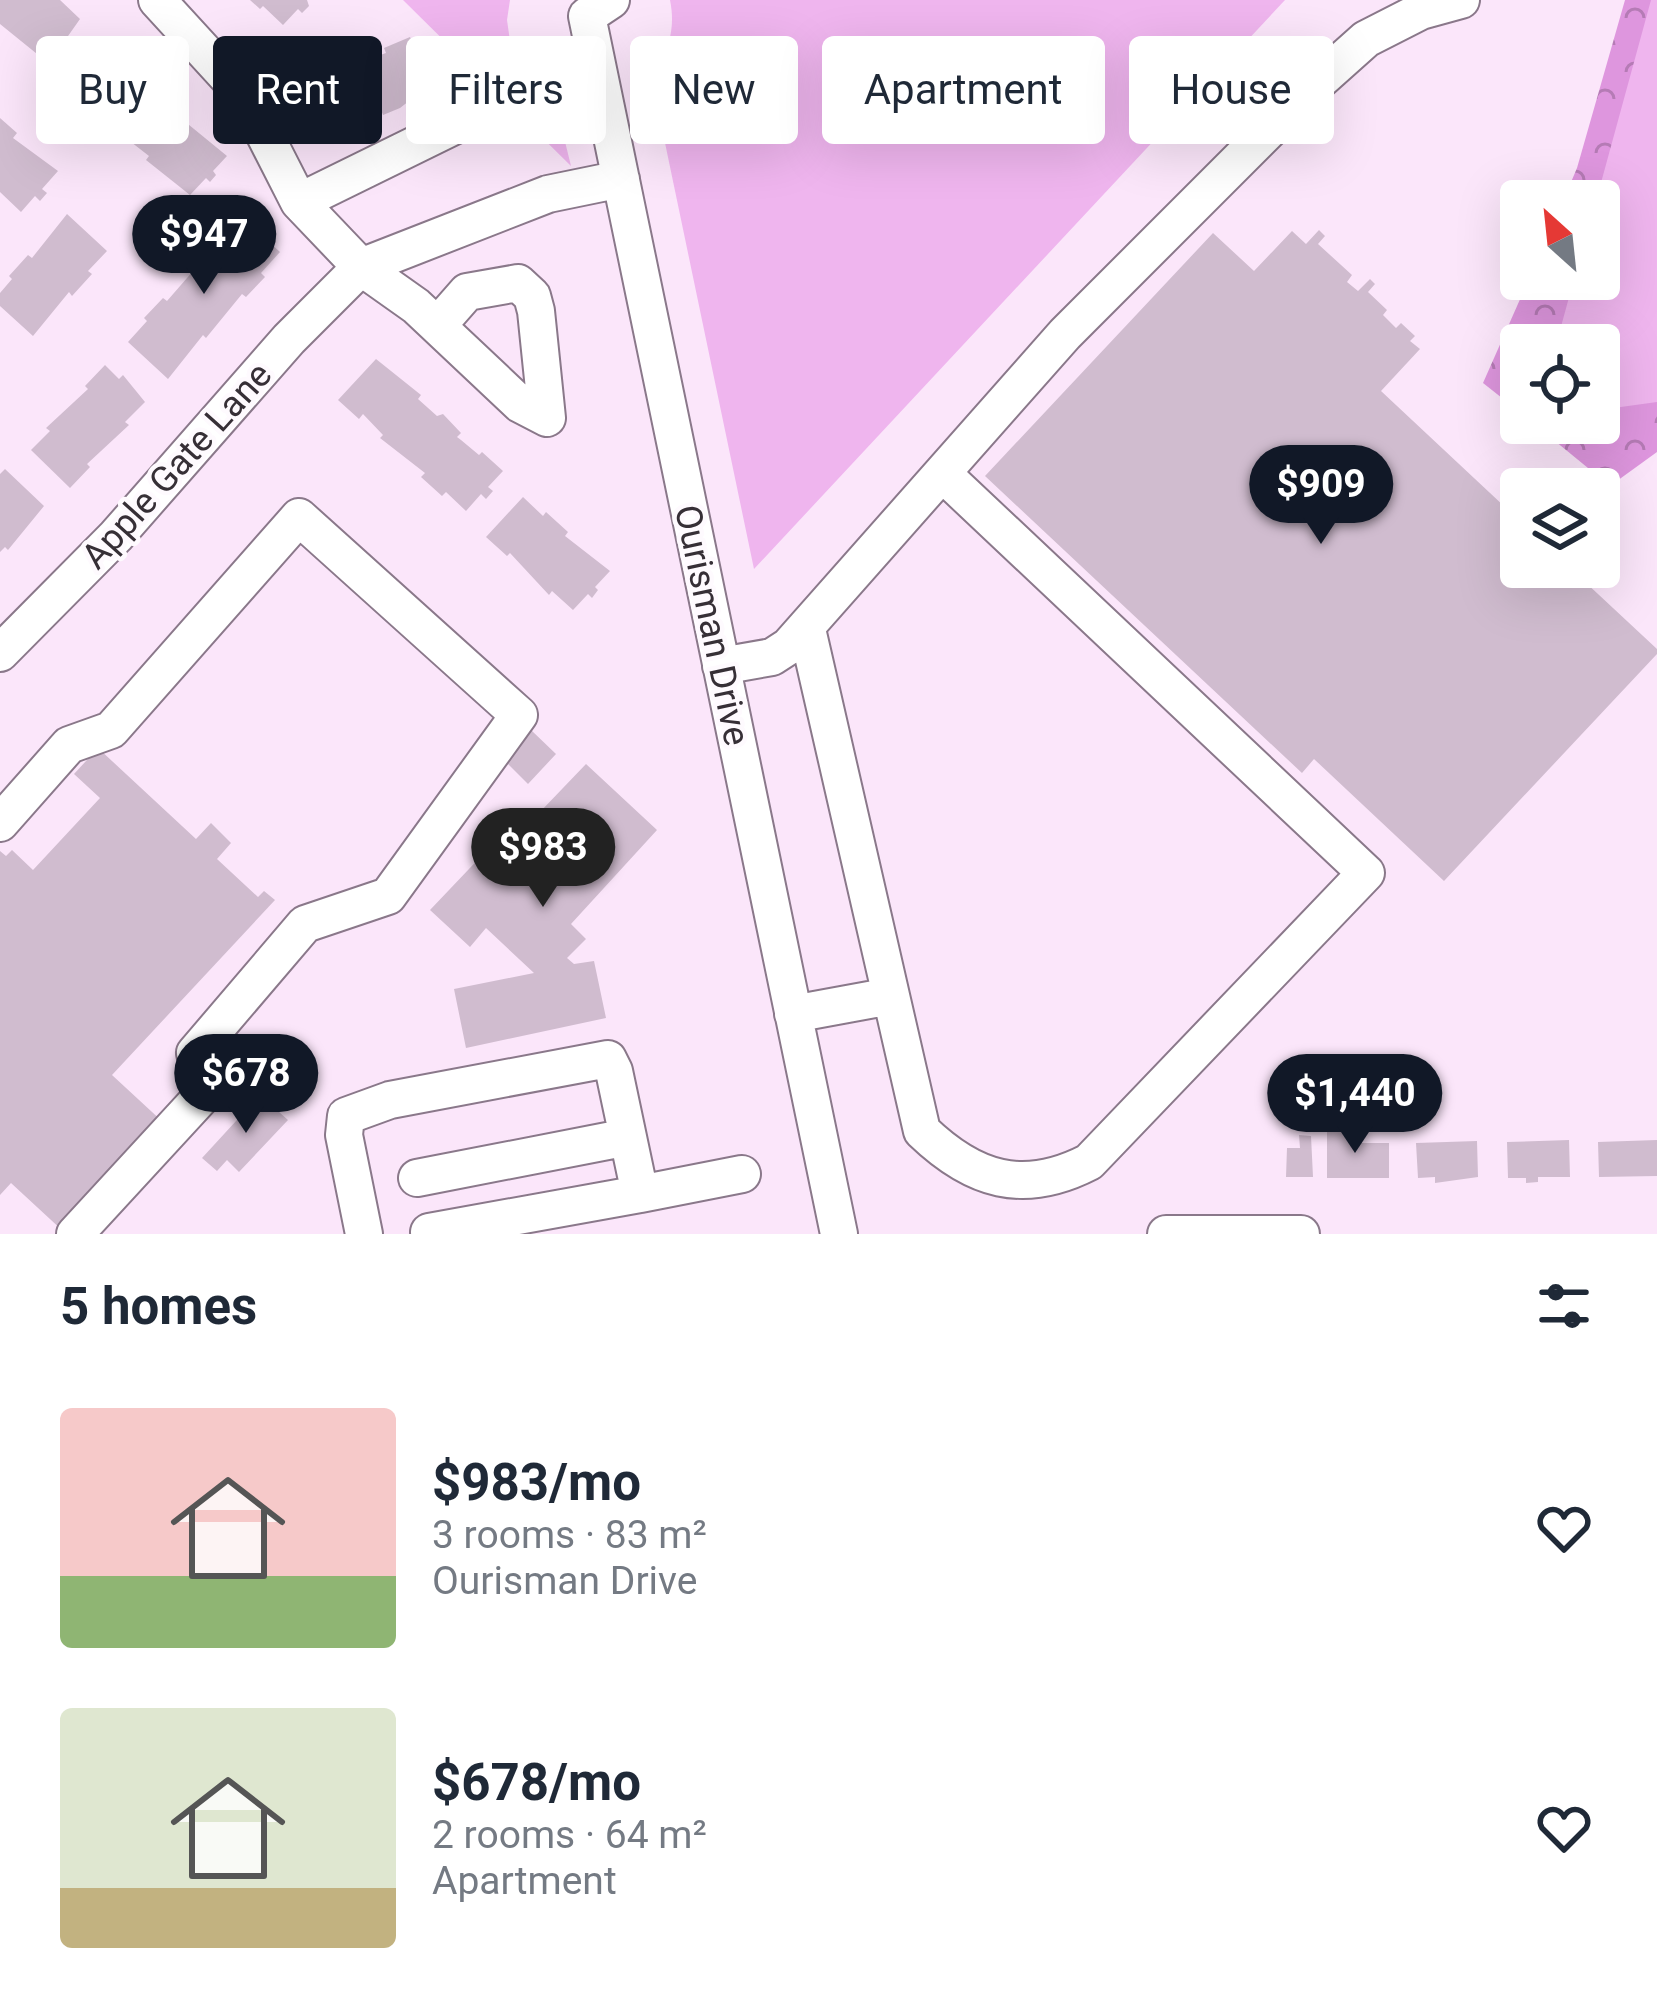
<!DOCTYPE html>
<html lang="en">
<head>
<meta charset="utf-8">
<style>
	body { margin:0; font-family:Roboto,sans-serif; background:#f2f2f3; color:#1f2937; height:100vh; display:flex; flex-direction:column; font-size:45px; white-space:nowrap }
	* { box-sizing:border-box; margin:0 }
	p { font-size:39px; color:#747a83 }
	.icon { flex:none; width:66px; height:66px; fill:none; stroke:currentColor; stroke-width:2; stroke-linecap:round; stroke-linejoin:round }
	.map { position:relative; height:1234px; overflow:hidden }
	.sheet { display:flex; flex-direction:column; background:#fff; flex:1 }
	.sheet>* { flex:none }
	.top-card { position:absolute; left:36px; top:36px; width:1587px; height:108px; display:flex; gap:24px }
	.needle { width:78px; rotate:333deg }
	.tools { position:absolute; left:1500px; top:180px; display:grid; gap:24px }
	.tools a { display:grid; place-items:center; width:120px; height:120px; border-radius:12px; background:#fff; box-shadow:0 12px 48px #0002; font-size:60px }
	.price { position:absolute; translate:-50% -102px; padding:0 27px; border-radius:42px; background:#111827; color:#fff; font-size:39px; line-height:78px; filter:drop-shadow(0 3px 6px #0008) }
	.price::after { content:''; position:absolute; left:50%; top:72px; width:36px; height:27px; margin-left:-18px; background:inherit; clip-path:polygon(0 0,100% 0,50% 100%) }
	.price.selected { background:#222; color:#fff }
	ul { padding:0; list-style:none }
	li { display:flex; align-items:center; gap:36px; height:300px; padding:0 60px }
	li span { display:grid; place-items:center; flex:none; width:336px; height:240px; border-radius:12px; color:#555 }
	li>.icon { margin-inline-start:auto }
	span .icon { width:144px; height:144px; fill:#fffc; stroke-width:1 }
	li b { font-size:51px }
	h2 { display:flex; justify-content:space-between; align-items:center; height:144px; padding:0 60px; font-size:51px }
	.chip { padding:0 42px; border-radius:12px; background:#fff; box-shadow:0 12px 48px #0002; font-size:42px; line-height:108px }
	.chip.selected { background:#111827; color:#fff }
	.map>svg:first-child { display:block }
	.forest { fill:url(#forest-crowns) }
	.park { fill:#efb5ee }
	.building { fill:#d0bccf }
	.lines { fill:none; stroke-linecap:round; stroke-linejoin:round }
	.minor-casing { stroke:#8a788a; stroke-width:40 }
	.minor { stroke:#fff; stroke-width:36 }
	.labels { text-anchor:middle; stroke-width:9; stroke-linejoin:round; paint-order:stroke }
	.street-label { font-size:36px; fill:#362f36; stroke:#fefafe }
</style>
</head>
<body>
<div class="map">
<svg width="1657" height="1234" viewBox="0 0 1657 1234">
	<defs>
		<pattern id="forest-crowns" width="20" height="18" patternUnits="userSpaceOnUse" patternTransform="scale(3)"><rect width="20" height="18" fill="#de96de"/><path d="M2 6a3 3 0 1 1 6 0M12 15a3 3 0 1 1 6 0" fill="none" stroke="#b57bb5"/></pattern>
	</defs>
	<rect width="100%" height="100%" fill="#fbe6fa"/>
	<path class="forest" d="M1625,0h32v452l-47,34 -77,-63h66v-78h-78v68l-38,-30 46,-104h70v-78h-36l14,-33z"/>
	<path class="park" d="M403,0h107l-3,20 4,28 13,25 32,32 15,61z
		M670,0h615l-531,569 -99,-474c0,-37 24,-50 15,-95z
		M1651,0h6v402l-58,8v-65h-43l18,-66h25v-78h-3z"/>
	<path class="building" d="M0,0h60l20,19 -19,27 -4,-4 -15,16 -42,-34z
		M250,0h57l2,6 -7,7 -4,-4 -15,16 -20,-19 -3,3z
		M410,37l22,50 -25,10 2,4 -9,7 -17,7 -2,-5 -49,27 -22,-50 24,-11 -2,-4 54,-19 -2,-5z
		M100,43l20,19 3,-4 39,42 4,-4 14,13 6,8 -3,3 44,36 -14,15 3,4 -6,7 -4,-4 -16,17 -44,-35 3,-4 -45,-35 4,-3 -21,-19 -3,3 -21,-19z
		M0,118l17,15 -4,5 45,33 -16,18 5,4 -7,8 -5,-5 -14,16 -21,-20z
		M67,214l40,37 -19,20 4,3 -20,22 -3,-4 -36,44 -33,-30v-13l12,-14 -3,-3 19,-21 4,3z
		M241,216l39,36 -19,21 4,4 -19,20 -4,-3 -36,44 -3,-3 -35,44 -40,-37 19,-21 -3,-3 19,-20 4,3z
		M1319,230l6,6 -7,8 34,31 -5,7 11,9 12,-12 5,5 -7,8 19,18 -4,5 13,13 5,-5 14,13 -5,5 10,8 -39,42 140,131v45h48l88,82v5l-213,227 -130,-122 -12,14 -317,-297 228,-243 41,38 38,-40 14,13z
		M376,359l45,36 -3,4 19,17 6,-2 18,19 -4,4 4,3 18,15 3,-3 21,19 -15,16 5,4 -7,8 -5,-5 -15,17 -20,-19 -4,4 -21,-19 4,-4 -45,-35 3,-3 -20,-21 -4,5 -21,-19z
		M105,365l14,14 4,-4 22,27 -20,20 4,3 -42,39 3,3 -20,21 -39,-38 19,-19 -4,-3 42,-39 -3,-3z
		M5,469l39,37 -36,44 -3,-3 -5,5v-78z
		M523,497l20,19 3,-4 22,20 -3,4 45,35 -15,16 3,3 -6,8 -4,-4 -15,16 -21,-19 -3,4 -39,-42 -3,3 -21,-19z
		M531,730l25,24 -28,30 -25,-25z
		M98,748l98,91 15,-16 20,20 -14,16 41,38 6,-6 11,9 -163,175 53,49 -101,108 -53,-49 -11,12v-344l6,5 6,-6 21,20 67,-72 -26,-24z
		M586,764l71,66 -86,94 15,15 -19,19 7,6 20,-3 12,57 -140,30 -12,-59 80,-16 -48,-45 -16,19 -40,-37 77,-81 9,8z
		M260,1095l28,25 -49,52 -12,-12 -10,11 -15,-13z
		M1327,1125h27v18h35v35h-62z
		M1299,1135l12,1 2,41h-27l1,-29h13z
		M1569,1140l1,37h-32v5l-12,1v-5h-18l-1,-36z
		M1657,1140v36l-58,1 -1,-35z
		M1477,1141l1,36 -43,6v-6l-17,1 -2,-35z"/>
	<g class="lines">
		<g class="minor-casing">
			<path id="minor" d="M157,0l88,96 54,106 62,65 55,39 104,98 27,14
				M611,0l-24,16 252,1218
				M299,202l169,-83
				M438,325l29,-33 51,-9 14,13 4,15 11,107
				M807,629l115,502c51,49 101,65 167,31l277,-289 -423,-399
				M0,653l116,-117 173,-197 72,-72 187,-73 73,-15
				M721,666l51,-9 17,-11 276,-312 245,-245 56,-50 55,-28 40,-11
				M0,823l69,-78 42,-15 188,-213 220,198 -131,181 -83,28 -110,129 9,41 -129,140
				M793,1014l98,-18
				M417,1178l211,-41
				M640,1194l102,-20
				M364,1234l-20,-99 2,-19 44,-16 218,-41 6,12 26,123 -211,38
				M1166,1234h135"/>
		</g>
		<use href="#minor" class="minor"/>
	</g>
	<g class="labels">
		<g class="street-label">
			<text transform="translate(176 465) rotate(-48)" y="13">Apple Gate Lane</text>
			<text transform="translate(713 625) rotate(78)" y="13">Ourisman Drive</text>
		</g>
	</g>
</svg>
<div class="tools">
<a><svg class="needle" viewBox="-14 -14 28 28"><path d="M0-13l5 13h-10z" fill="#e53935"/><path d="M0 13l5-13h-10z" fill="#747a83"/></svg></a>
<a><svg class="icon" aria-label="locate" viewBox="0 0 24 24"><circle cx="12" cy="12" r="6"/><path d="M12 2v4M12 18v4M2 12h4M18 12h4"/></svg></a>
<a><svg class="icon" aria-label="layers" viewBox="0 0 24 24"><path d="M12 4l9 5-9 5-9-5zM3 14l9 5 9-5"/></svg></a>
</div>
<b class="price" style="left:204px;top:297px">$947</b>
<b class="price" style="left:1321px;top:547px">$909</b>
<b class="price selected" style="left:543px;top:910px">$983</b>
<b class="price" style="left:246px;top:1136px">$678</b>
<b class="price" style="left:1355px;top:1156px">$1,440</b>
<div class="top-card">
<a class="chip">Buy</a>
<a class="chip selected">Rent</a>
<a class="chip">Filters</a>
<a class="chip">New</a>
<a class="chip">Apartment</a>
<a class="chip">House</a>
</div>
</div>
<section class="sheet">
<h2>5 homes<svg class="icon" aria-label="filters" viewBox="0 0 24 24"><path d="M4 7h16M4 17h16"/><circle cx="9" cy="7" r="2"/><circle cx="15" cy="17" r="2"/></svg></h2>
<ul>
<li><span style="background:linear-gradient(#f6c9c9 70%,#8fb573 0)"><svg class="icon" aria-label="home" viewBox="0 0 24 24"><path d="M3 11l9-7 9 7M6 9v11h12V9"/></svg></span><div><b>$983/mo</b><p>3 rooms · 83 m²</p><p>Ourisman Drive</p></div><svg class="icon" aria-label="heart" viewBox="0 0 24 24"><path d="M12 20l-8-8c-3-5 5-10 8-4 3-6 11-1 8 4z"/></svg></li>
<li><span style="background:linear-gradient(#dfe7d0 75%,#c2b280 0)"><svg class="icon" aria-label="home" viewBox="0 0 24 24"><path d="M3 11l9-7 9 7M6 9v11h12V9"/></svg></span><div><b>$678/mo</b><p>2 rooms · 64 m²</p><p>Apartment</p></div><svg class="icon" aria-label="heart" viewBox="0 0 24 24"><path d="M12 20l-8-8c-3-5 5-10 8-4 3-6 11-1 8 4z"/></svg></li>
</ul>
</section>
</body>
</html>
